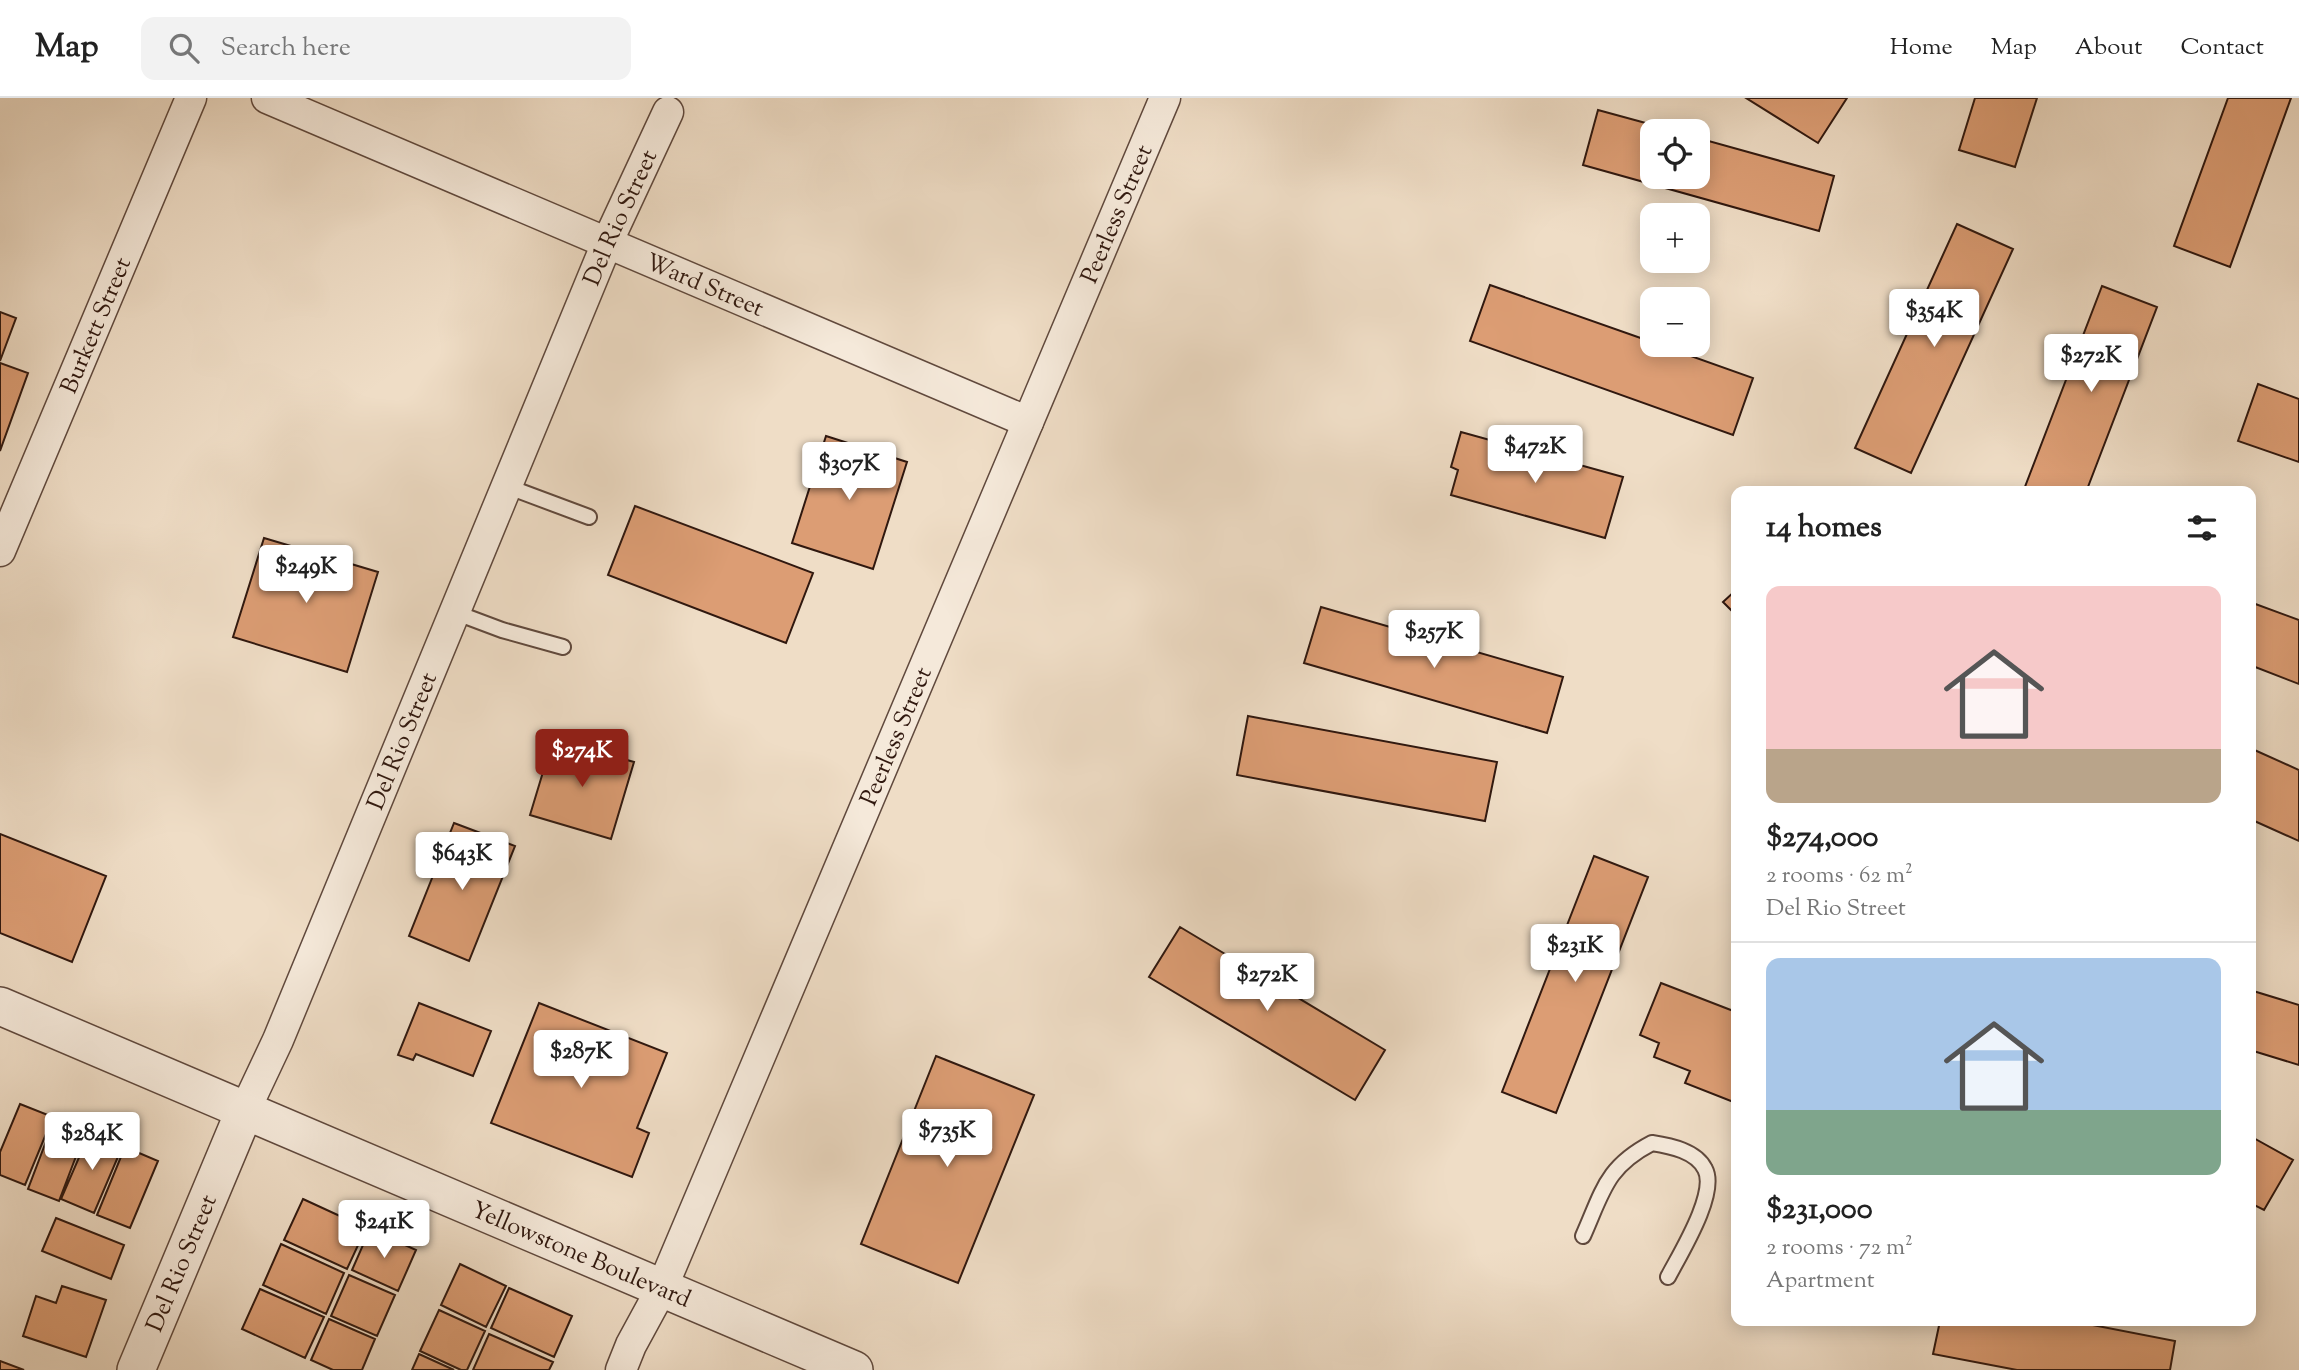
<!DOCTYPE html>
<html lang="en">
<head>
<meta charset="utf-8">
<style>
	body { margin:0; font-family:"Sorts Mill Goudy",serif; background:#f2f2f2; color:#222; height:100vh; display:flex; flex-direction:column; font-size:26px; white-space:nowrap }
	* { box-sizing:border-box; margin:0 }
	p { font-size:23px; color:#767676 }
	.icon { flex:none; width:38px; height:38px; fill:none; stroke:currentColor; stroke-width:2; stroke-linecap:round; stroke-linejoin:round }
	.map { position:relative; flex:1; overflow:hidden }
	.panel { position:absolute; left:1731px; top:388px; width:525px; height:840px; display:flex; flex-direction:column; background:#fff; border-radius:14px; box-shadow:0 4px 18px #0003 }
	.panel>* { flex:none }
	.tools { position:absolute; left:1640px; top:21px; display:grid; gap:14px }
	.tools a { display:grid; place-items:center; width:70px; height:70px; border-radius:14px; background:#fff; box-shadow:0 4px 18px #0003; font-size:35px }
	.price { position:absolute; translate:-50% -60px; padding:0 16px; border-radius:7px; background:#fff; color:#222; font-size:23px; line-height:46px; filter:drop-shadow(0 2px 4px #0008) }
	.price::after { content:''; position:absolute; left:50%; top:42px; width:21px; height:16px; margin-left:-10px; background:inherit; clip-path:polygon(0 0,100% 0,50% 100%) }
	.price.current { background:#8f2418; color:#fff }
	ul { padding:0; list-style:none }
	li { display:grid; align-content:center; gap:14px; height:371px; padding:0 35px }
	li+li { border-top:2px solid #e0e0e0 }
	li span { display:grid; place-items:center; height:217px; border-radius:14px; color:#555 }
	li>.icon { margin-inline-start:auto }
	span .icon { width:126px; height:126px; fill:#fffc; stroke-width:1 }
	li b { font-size:30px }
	h2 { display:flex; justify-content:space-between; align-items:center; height:84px; padding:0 35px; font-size:30px }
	header { display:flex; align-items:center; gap:42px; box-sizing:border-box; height:98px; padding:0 35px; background:#fff; border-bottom:2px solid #e0e0e0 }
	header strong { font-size:33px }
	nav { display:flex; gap:38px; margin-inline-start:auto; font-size:24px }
	.search { width:490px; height:63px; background:#f2f2f2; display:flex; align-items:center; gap:18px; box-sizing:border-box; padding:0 24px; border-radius:14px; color:#767676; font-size:26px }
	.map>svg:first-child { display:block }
	.building { fill:#dc9d74; stroke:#30180f; stroke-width:2 }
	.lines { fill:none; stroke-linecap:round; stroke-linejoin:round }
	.service-casing { stroke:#60493d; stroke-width:18 }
	.minor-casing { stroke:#60493d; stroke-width:33 }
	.tertiary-casing { stroke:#60493d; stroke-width:40 }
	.service { stroke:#f5e9da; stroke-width:14 }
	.minor { stroke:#f5e9da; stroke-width:30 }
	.tertiary { stroke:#f5e9da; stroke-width:37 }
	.labels { text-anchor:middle; stroke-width:5; stroke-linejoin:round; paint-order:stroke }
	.street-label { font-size:24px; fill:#30180f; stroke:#f5e9da }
</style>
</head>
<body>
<header>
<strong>Map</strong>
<div class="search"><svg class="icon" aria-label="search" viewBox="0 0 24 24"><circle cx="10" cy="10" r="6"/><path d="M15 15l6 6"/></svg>Search here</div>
<nav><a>Home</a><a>Map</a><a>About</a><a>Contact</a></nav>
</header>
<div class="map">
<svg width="2299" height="1272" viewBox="0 0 2299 1272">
	<rect width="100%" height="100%" fill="#efddc6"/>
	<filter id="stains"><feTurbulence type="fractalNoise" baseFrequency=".00286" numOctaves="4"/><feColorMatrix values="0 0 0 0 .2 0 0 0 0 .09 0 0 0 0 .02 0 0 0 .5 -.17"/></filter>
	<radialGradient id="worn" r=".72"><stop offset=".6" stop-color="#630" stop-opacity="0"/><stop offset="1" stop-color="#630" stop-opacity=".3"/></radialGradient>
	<path class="building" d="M1746,0h101l-29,45z
		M1975,0h62l-22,69 -56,-17z
		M2228,0h63l-61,169 -56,-21z
		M1598,12l77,21h-23v46h46v-39l136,38 -15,55 -236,-66z
		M1957,126l56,25 -102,224 -56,-25z
		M1490,187l162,57v3h8l93,33 -20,57 -263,-94z
		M2102,188l55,21 -71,185h-63z
		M0,214l16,6 -16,43z
		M0,265l28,10 -28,78z
		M2258,286l41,15v63l-61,-21z
		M1461,334l162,45 -18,61 -154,-43 7,-25 -7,-3z
		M826,338l81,26 -34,107 -81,-26z
		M635,408l178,67 -27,70 -178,-68z
		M264,440l114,34 -31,100 -114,-35z
		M1736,492v25l-13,-13z
		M2250,504l49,18v64l-49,-19z
		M1321,509l242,70 -16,56 -243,-70z
		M1248,618l249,46 -12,59 -248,-46z
		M553,641l81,23 -23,77 -81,-24z
		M2250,650l49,22v71l-49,-22z
		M454,725l61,23 -46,115 -60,-25z
		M0,736l106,42 -34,86 -72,-29z
		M1594,758l54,21 -92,236 -54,-21z
		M1180,829l205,123 -30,50 -206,-123z
		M1661,885l75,29v91l-51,-20 5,-12 -36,-14 5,-14 -19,-8z
		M2250,892l49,15v60l-49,-15z
		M419,905l72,28 -18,45 -57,-22 -3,6 -15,-5z
		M539,905l128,50 -30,75 12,5 -17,44 -141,-54z
		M936,958l98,39 -76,188 -97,-39z
		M20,1006l33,13 -28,68 -25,-10v-23z
		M55,1020l31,12 -27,71 -31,-12z
		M90,1034l33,13 -29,68 -33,-14z
		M2250,1038l43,24 -29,50 -14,-7z
		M125,1049l33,14 -28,67 -33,-13z
		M303,1101l63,29 -19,41 -63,-29z
		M56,1120l68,27 -13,34 -69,-28z
		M370,1131l46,21 -18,41 -46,-21z
		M281,1146l63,29 -18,41 -63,-29z
		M460,1166l46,22 -20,41 -45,-22z
		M349,1177l46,20 -18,41 -46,-20z
		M62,1188l44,14 -20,57 -63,-21 13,-40 20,7z
		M509,1190l63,28 -18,41 -63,-29z
		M260,1191l64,28 -19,41 -63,-29z
		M439,1212l46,21 -18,39h-6l-41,-19z
		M329,1221l46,20 -13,31h-29l-22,-10z
		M1940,1223h132l103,20 -5,29h-153l-84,-16z
		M489,1236l64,28 -4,8h-76z
		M419,1256l35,16h-42z
		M0,1263l24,9h-24z"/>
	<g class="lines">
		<g class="service-casing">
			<path id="service" d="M506,388l83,31
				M454,514l48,18 61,17
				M1583,1138c20,-45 23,-69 69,-93 19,3 44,8 53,26 13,24 -25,85 -37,108"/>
		</g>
		<g class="minor-casing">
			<g id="minor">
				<path id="s1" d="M267,0l761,324"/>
				<path id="s2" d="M0,453l191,-453"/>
				<path id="s3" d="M245,1012l33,-70 329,-797 61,-131"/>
				<path id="s4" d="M621,1272l10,-25 31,-57 503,-1190"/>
			</g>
		</g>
		<g class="tertiary-casing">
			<g id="tertiary">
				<path id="s5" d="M0,908l854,364"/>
				<path id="s6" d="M136,1272l109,-260"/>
			</g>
		</g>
		<use href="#service" class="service"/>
		<use href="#minor" class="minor"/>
		<use href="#tertiary" class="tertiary"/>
	</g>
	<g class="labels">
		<g class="street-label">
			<text dy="8" stroke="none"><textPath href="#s4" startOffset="1258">Peerless Street</textPath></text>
			<text dy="8" stroke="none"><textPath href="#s3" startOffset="968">Del Rio Street</textPath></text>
			<text dy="8" stroke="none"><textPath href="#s1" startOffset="476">Ward Street</textPath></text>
			<text dy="8" stroke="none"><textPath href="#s2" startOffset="245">Burkett Street</textPath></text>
			<text dy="8" stroke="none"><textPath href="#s4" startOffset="691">Peerless Street</textPath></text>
			<text dy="8" stroke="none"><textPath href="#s3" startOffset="401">Del Rio Street</textPath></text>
			<text dy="8" stroke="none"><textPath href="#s5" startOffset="632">Yellowstone Boulevard</textPath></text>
			<text dy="8" stroke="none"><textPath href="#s6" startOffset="116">Del Rio Street</textPath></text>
		</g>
	</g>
	<rect width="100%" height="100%" filter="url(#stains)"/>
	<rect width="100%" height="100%" fill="url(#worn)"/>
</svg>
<div class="tools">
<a><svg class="icon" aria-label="locate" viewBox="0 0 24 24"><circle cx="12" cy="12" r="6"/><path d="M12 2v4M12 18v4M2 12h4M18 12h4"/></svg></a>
<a>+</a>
<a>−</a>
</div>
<b class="price" style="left:1934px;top:251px">$354K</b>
<b class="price" style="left:2091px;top:296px">$272K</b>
<b class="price" style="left:1535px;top:387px">$472K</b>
<b class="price" style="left:849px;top:404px">$307K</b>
<b class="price" style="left:306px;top:507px">$249K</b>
<b class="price" style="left:1434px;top:572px">$257K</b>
<b class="price current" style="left:582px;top:691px">$274K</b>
<b class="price" style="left:462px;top:794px">$643K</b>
<b class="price" style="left:1575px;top:886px">$231K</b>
<b class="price" style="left:1267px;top:915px">$272K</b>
<b class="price" style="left:581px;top:992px">$287K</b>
<b class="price" style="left:947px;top:1071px">$735K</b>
<b class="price" style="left:92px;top:1074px">$284K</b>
<b class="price" style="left:384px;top:1162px">$241K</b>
<section class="panel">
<h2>14 homes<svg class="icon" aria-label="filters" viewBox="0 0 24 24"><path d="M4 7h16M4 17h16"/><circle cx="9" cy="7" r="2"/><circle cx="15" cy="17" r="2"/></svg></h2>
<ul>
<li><span style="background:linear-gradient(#f6c9c9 75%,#b9a48a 0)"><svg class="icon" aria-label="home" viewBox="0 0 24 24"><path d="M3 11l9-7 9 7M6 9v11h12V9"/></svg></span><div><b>$274,000</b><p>2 rooms · 62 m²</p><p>Del Rio Street</p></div></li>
<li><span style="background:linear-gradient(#a9c7e8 70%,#7fa58c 0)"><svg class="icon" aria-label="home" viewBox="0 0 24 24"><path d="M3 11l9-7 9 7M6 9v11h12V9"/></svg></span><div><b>$231,000</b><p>2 rooms · 72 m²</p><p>Apartment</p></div></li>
</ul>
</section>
</div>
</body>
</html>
